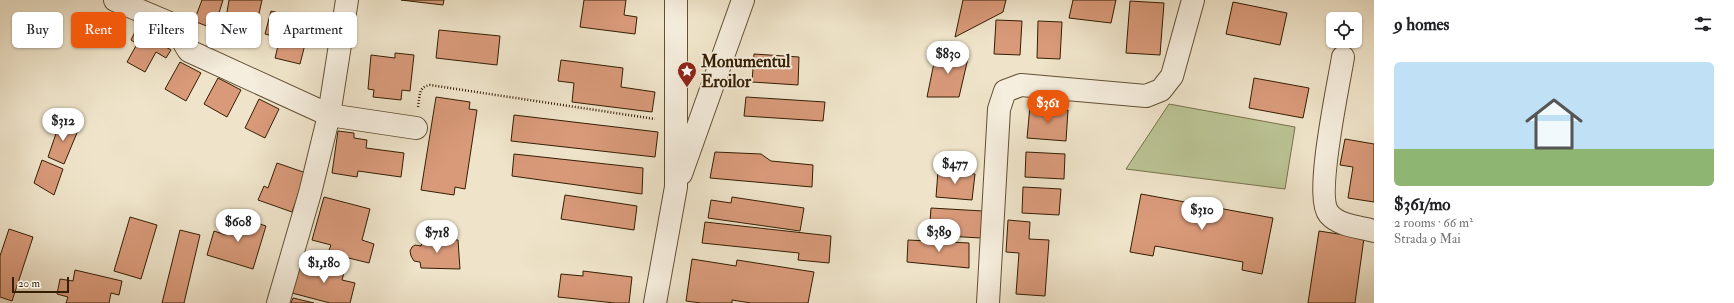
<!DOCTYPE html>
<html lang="en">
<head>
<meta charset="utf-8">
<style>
	body { margin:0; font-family:"IM FELL Double Pica",serif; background:#f6f6f6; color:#202124; height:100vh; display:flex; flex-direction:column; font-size:15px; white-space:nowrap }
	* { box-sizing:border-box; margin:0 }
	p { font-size:13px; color:#757577 }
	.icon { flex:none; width:22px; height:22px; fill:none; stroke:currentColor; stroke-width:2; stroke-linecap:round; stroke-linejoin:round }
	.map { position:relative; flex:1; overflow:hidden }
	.sheet { display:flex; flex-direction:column; background:#fff; width:360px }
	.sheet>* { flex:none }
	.banner { position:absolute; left:12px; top:12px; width:380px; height:36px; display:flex; gap:8px }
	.tools { position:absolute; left:1326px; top:12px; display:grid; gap:8px }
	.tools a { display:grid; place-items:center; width:36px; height:36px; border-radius:6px; background:#fff; box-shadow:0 1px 3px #0004; font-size:20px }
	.scale { position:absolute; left:12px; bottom:10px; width:57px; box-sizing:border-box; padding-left:4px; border:2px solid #341e02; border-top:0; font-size:11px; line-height:14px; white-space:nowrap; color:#341e02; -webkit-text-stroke:3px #f5eddd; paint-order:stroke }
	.price { position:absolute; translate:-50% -34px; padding:0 9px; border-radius:14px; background:#fff; color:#222; font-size:13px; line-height:26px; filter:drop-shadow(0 1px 2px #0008) }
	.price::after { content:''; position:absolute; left:50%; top:24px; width:12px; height:9px; margin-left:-6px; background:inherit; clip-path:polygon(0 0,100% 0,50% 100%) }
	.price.on { background:#ea580c; color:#fff }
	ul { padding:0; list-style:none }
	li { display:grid; align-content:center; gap:8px; height:212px; padding:0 20px }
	li span { display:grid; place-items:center; height:124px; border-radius:6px; color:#555 }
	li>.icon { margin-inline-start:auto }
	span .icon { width:72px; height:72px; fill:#fffc; stroke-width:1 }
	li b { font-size:17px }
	h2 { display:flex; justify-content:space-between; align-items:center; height:48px; padding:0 20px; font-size:17px }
	.pill { padding:0 14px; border-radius:6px; background:#fff; box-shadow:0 1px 3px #0004; font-size:14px; line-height:36px }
	.pill.on { background:#ea580c; color:#fff }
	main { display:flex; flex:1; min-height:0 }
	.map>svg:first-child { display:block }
	.green { fill:#bbc495; stroke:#78714c }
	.building { fill:#d99a7a; stroke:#341e02 }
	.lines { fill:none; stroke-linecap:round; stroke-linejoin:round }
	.minor-casing { stroke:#635034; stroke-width:24 }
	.path { stroke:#341e02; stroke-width:2.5; stroke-dasharray:1 2; stroke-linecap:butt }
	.minor { stroke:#f5eddd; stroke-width:22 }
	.labels { text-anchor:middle; stroke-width:4; stroke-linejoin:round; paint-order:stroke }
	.poi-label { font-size:17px; font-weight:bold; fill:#341e02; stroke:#f5eddd; text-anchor:start }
</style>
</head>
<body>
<main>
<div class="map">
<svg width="1374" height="303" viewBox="0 0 1374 303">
	<rect width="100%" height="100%" fill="#efe4ca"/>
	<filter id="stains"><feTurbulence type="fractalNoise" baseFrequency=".005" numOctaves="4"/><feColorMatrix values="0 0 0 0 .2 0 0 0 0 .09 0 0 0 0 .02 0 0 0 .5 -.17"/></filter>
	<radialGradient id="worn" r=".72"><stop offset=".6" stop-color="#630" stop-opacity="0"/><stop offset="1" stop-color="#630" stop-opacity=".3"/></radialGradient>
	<path class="green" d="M1169,104l126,23 -10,62 -159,-20z"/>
	<path class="building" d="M202,0h21l-9,29 -20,-8z
		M229,0h33l-9,41 -30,-6z
		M401,0h43l-1,5z
		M584,0h42l-2,15 13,2 -2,17 -55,-7z
		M963,0h43l-3,12 -48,25z
		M1073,0h43l-5,23 -42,-5z
		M1130,1l34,2 -4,52 -34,-2z
		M1233,2l54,11 -7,32 -54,-11z
		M271,11l40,10 -11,43 -25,-6 5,-20 -15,-4z
		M996,20l26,1 -2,34 -26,-1z
		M1038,21l24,1 -2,37 -23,-1z
		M136,30l35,20 -5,8 -10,-6 -11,20 -18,-10 10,-18 -6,-4z
		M439,30l61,6 -3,29 -61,-7z
		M395,53l19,2 -4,36 -8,-1 -1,10 -28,-3 1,-7 -6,-1 3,-34 24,3z
		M936,53l33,1 -10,43h-32z
		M754,54l45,3 -1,28 -46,-3z
		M561,60l62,8 -2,19 34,5 -3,20 -80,-10 2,-19 -16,-2z
		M180,62l21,11 -15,28 -21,-12z
		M218,78l23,12 -14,27 -23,-13z
		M1254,78l55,10 -6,30 -54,-10z
		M436,97l34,5 -1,7 8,1 -12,79 -10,-2 -1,8 -33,-5z
		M746,97l79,5 -2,19 -79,-5z
		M259,99l20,10 -14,29 -20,-10z
		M1030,106l38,4 -2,31 -39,-3z
		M514,115l144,17 -3,25 -144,-16z
		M61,119l18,9 -15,36 -16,-7z
		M338,131l16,2v5l13,2 -1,8 38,5 -3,24 -43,-6 -1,6 -25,-4z
		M1345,139l29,5v58l-26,-4 5,-31 -13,-2z
		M715,152l46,2 10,7 42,4 -1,22 -102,-9z
		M1026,152l39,2 -1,25 -39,-2z
		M514,154l129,14 -1,26 -130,-18z
		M42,160l21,9 -9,26 -20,-12z
		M277,163l29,10 -14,39 -34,-12 6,-14 4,2z
		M938,171l37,3 -3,26 -36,-3z
		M1023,187l38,2 -2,26 -37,-2z
		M1141,194l132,24 -11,56 -20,-4 1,-8 -88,-16 -2,10 -23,-4z
		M565,195l72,11 -3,24 -73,-11z
		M324,197l46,12 -8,31 12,4 -5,19 -41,-10 3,-8 -19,-5z
		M732,197l72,11 -4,23 -92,-13 3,-18 20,3z
		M931,208l52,3 -2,27 -52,-3z
		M232,215l34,11 -13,43 -46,-14 7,-24 12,4z
		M130,217l27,8 -16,54 -27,-8z
		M1008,220l22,2 -1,17 20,1 -4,56 -29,-2 3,-41 -13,-1z
		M705,222l126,14 -2,27 -31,-3 1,-7 -97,-10z
		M9,229l24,8 -21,64 -12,-4v-41z
		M180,230l20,5 -16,68h-22z
		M1319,231l45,7 -9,65h-47z
		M423,239l35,1 2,29 -39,-1 -1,-6 -6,-1 -3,-5 -1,-5 2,-4 3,-2 6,1z
		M908,240l61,3v25l-62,-6z
		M692,259l44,7 1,-6 77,12 -6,31h-57l-19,-3v3h-31l-15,-2z
		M316,262l29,7 -3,11 13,3 -5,20h-20l-38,-10 8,-28 14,4z
		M75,270l47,11 -3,14 -8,-2 -2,10h-43l2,-6 -11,-3 3,-15 13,2z
		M583,271l49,6 -3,26h-14l-57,-6 3,-23 22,2z
		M293,298l21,5h-23z"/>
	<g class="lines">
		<g class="minor-casing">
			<path id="minor" d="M115,0l59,25c6,8 9,18 15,26l140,64 87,13
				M1343,57c-4,26 -29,139 -14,157 10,12 31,13 45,17
				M681,174l62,-174
				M278,303l32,-110 19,-78 18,-115
				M655,303l21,-116v-187
				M988,303l11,-194 6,-18 16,-6 125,11 15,-6 11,-14 21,-76"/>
		</g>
		<path class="path" d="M418,107c2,-11 0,-20 12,-22l225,34"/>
		<use href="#minor" class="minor"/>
	</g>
	<defs>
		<g id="sight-pin" transform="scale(1)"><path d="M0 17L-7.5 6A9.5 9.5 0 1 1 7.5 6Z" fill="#8f2418" stroke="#f5eddd"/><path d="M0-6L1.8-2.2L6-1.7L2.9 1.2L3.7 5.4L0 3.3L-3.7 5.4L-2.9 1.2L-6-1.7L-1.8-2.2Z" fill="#fff"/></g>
	</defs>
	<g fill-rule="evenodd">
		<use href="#sight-pin" x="687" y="71"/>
	</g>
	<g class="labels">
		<g class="poi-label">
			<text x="701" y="67">Monumentul<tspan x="701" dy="20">Eroilor</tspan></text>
		</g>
	</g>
	<rect width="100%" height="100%" filter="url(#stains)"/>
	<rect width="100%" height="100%" fill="url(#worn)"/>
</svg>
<div class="tools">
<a><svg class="icon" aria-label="locate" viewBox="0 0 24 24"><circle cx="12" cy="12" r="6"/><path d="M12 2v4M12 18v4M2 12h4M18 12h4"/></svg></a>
</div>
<div class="scale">20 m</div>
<b class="price" style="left:948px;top:75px">$830</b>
<b class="price on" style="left:1048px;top:124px">$361</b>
<b class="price" style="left:63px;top:142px">$312</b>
<b class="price" style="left:955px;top:185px">$477</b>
<b class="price" style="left:1202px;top:231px">$310</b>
<b class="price" style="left:238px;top:243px">$608</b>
<b class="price" style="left:939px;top:253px">$389</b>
<b class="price" style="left:437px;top:254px">$718</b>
<b class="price" style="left:324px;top:284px">$1,180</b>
<div class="banner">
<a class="pill">Buy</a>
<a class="pill on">Rent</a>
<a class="pill">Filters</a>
<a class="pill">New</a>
<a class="pill">Apartment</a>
</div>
</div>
<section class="sheet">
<h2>9 homes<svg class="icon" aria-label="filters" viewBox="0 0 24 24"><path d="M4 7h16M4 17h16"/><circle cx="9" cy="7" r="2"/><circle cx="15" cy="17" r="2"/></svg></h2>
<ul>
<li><span style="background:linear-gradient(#bfe0f5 70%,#8fb573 0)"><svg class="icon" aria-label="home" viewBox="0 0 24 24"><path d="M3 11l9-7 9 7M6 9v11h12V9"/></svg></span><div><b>$361/mo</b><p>2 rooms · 66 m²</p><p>Strada 9 Mai</p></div></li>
</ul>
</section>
</main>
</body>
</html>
